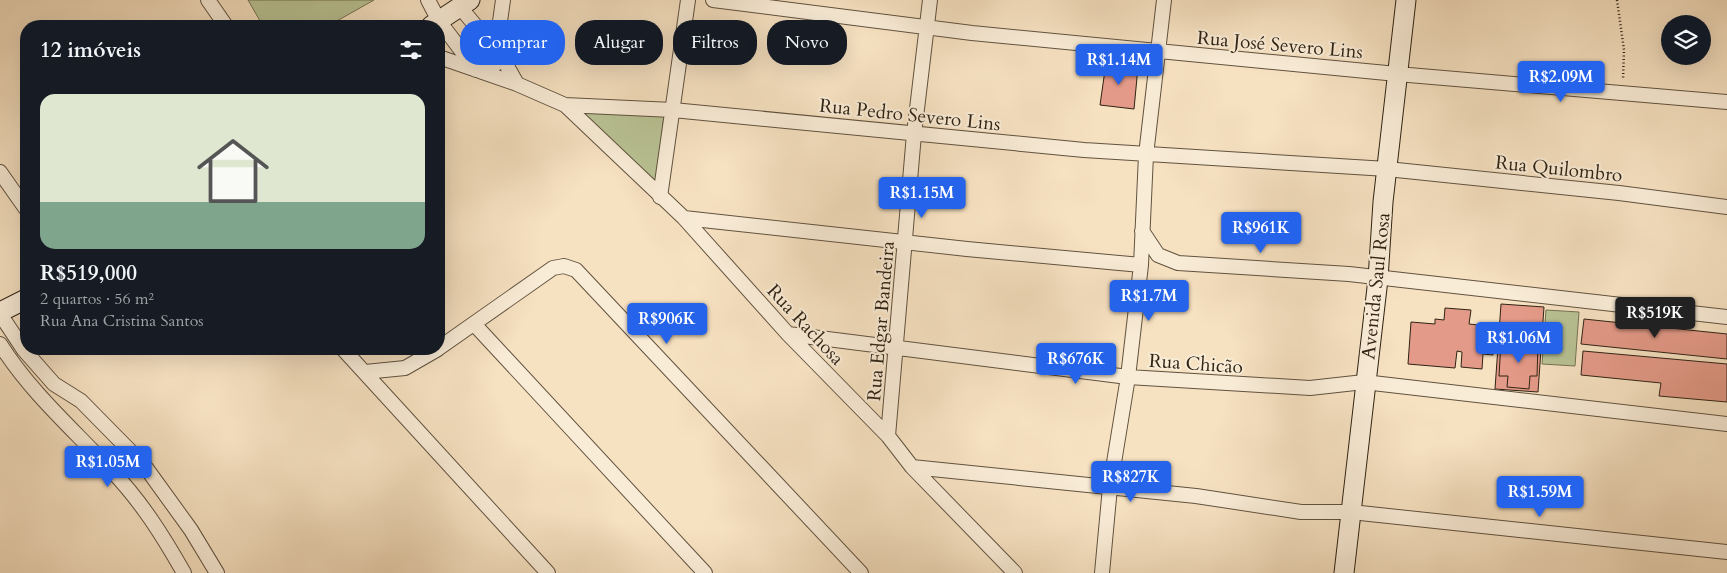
<!DOCTYPE html>
<html lang="pt">
<head>
<meta charset="utf-8">
<style>
	body { margin:0; font-family:Cardo,serif; background:#242831; color:#f1f3f6; height:100vh; display:flex; flex-direction:column; font-size:19px; white-space:nowrap }
	* { box-sizing:border-box; margin:0 }
	p { font-size:16px; color:#9ea1a6 }
	.icon { flex:none; width:28px; height:28px; fill:none; stroke:currentColor; stroke-width:2; stroke-linecap:round; stroke-linejoin:round }
	.map { position:relative; flex:1; overflow:hidden }
	.details { position:absolute; left:20px; top:20px; width:425px; height:335px; display:flex; flex-direction:column; background:#171b24; border-radius:20px; box-shadow:0 5px 20px #0002 }
	.details>* { flex:none }
	.hud { position:absolute; left:460px; top:20px; width:475px; height:45px; display:flex; gap:10px }
	.tools { position:absolute; left:1661px; top:15px; display:grid; gap:10px }
	.tools a { display:grid; place-items:center; width:50px; height:50px; border-radius:50%; background:#171b24; box-shadow:0 5px 20px #0002; font-size:25px }
	.price { position:absolute; translate:-50% -42px; padding:0 11px; border-radius:5px; background:#2563eb; color:#fff; font-size:16px; line-height:32px; filter:drop-shadow(0 1px 2px #0008) }
	.price::after { content:''; position:absolute; left:50%; top:30px; width:15px; height:11px; margin-left:-8px; background:inherit; clip-path:polygon(0 0,100% 0,50% 100%) }
	.price.selected { background:#222; color:#fff }
	ul { padding:0; list-style:none }
	li { display:grid; align-content:center; gap:10px; height:265px; padding:0 20px }
	li span { display:grid; place-items:center; height:155px; border-radius:15px; color:#555 }
	li>.icon { margin-inline-start:auto }
	span .icon { width:90px; height:90px; fill:#fffc; stroke-width:1 }
	li b { font-size:21px }
	h2 { display:flex; justify-content:space-between; align-items:center; height:60px; padding:0 20px; font-size:21px }
	.chip { padding:0 18px; border-radius:20px; background:#171b24; box-shadow:0 5px 20px #0002; font-size:18px; line-height:45px }
	.chip.selected { background:#2563eb; color:#fff }
	.map>svg:first-child { display:block }
	.green { fill:#b9c395; stroke:#747354 }
	.building { fill:#e49a88; stroke:#2f2314 }
	.lines { fill:none; stroke-linecap:round; stroke-linejoin:round }
	.street-casing { stroke:#61523f; stroke-width:16 }
	.secondary-casing { stroke:#2f2314; stroke-width:21 }
	.path { stroke:#2f2314; stroke-width:2.5; stroke-dasharray:1 2.5; stroke-linecap:butt }
	.street { stroke:#f9ecd7; stroke-width:14 }
	.secondary { stroke:#f9ecd7; stroke-width:19 }
	.labels { text-anchor:middle; stroke-width:4; stroke-linejoin:round; paint-order:stroke }
	.street-label { font-size:19px; fill:#2f2314; stroke:#f9ecd7 }
</style>
</head>
<body>
<div class="map">
<svg width="1727" height="573" viewBox="0 0 1727 573">
	<rect width="100%" height="100%" fill="#f6e1c1"/>
	<filter id="stains"><feTurbulence type="fractalNoise" baseFrequency=".004" numOctaves="4"/><feColorMatrix values="0 0 0 0 .2 0 0 0 0 .09 0 0 0 0 .02 0 0 0 .5 -.17"/></filter>
	<radialGradient id="worn" r=".72"><stop offset=".6" stop-color="#630" stop-opacity="0"/><stop offset="1" stop-color="#630" stop-opacity=".3"/></radialGradient>
	<path class="green" d="M248,0h126l-46,26h-65z
		M579,111l85,4 -8,70z
		M1546,310l33,2 -4,54 -33,-2z"/>
	<path class="building" d="M1106,63l32,4 -4,42 -34,-4z
		M1501,304l43,3 -6,85 -43,-3z
		M1445,308l26,2 -2,14 9,1 -1,10 18,2 -2,18 -10,-1 -1,15 -21,-2 1,-15 -5,-1 -2,17 -47,-4 3,-42 24,2v-5l9,1z
		M1584,319l143,15v25l-146,-15z
		M1501,342l37,2 -1,32h-7l-1,13 -22,-2 1,-11h-9z
		M1583,351l144,13v38l-68,-6 2,-13 -80,-8z"/>
	<g class="lines">
		<g class="street-casing">
			<path id="street" d="M208,0l18,26
				M428,0l11,21 37,49c10,1 15,0 21,-8l-1,-12 7,-50
				M713,0l259,33 425,41 330,28
				M460,7l43,52 14,25
				M439,57l78,27 48,21 108,5 411,40 303,19 232,24 108,14
				M565,105l119,113 104,116 100,102 24,31 103,106
				M0,172l26,37
				M660,197l28,-197
				M684,218l283,31 174,16
				M1142,231l16,24 20,8 171,11 378,43
				M0,314l24,36 30,34 27,17 63,64 47,65 26,43
				M475,325l230,248
				M788,334l340,43 182,11 54,-6 363,42
				M0,344c32,50 72,84 111,126 30,31 52,66 73,103
				M439,348l114,-80 11,-2 12,4 285,303
				M343,349l205,224
				M365,372l40,-4 33,-19
				M888,436l26,-302 16,-134
				M912,467l284,29 105,16h50l376,40
				M1102,573l8,-86 18,-110 13,-112 5,-110 18,-155"/>
		</g>
		<g class="secondary-casing">
			<path id="secondary" d="M431,26l39,-26
				M0,312l26,-13
				M1344,573l34,-294 5,-77 23,-202"/>
		</g>
		<path class="path" d="M1617,0l7,50 -1,30"/>
		<use href="#street" class="street"/>
		<use href="#secondary" class="secondary"/>
	</g>
	<g class="labels">
		<g class="street-label">
			<text transform="translate(1280 44) rotate(5)" y="7">Rua José Severo Lins</text>
			<text transform="translate(910 114) rotate(6)" y="7">Rua Pedro Severo Lins</text>
			<text transform="translate(1559 168) rotate(6)" y="7">Rua Quilombro</text>
			<text transform="translate(1375 286) rotate(-84)" y="7">Avenida Saul Rosa</text>
			<text transform="translate(880 321) rotate(-85)" y="7">Rua Edgar Bandeira</text>
			<text transform="translate(806 324) rotate(47)" y="7">Rua Rachosa</text>
			<text transform="translate(1196 363) rotate(4)" y="7">Rua Chicão</text>
		</g>
	</g>
	<rect width="100%" height="100%" filter="url(#stains)"/>
	<rect width="100%" height="100%" fill="url(#worn)"/>
</svg>
<div class="tools">
<a><svg class="icon" aria-label="layers" viewBox="0 0 24 24"><path d="M12 4l9 5-9 5-9-5zM3 14l9 5 9-5"/></svg></a>
</div>
<b class="price" style="left:1119px;top:86px">R$1.14M</b>
<b class="price" style="left:1561px;top:103px">R$2.09M</b>
<b class="price" style="left:922px;top:219px">R$1.15M</b>
<b class="price" style="left:1261px;top:254px">R$961K</b>
<b class="price" style="left:1149px;top:322px">R$1.7M</b>
<b class="price selected" style="left:1655px;top:339px">R$519K</b>
<b class="price" style="left:667px;top:345px">R$906K</b>
<b class="price" style="left:1519px;top:364px">R$1.06M</b>
<b class="price" style="left:1076px;top:385px">R$676K</b>
<b class="price" style="left:108px;top:488px">R$1.05M</b>
<b class="price" style="left:1131px;top:503px">R$827K</b>
<b class="price" style="left:1540px;top:518px">R$1.59M</b>
<div class="hud">
<a class="chip selected">Comprar</a>
<a class="chip">Alugar</a>
<a class="chip">Filtros</a>
<a class="chip">Novo</a>
</div>
<section class="details">
<h2>12 imóveis<svg class="icon" aria-label="filters" viewBox="0 0 24 24"><path d="M4 7h16M4 17h16"/><circle cx="9" cy="7" r="2"/><circle cx="15" cy="17" r="2"/></svg></h2>
<ul>
<li><span style="background:linear-gradient(#dfe7d0 70%,#7fa58c 0)"><svg class="icon" aria-label="home" viewBox="0 0 24 24"><path d="M3 11l9-7 9 7M6 9v11h12V9"/></svg></span><div><b>R$519,000</b><p>2 quartos · 56 m²</p><p>Rua Ana Cristina Santos</p></div></li>
</ul>
</section>
</div>
</body>
</html>
